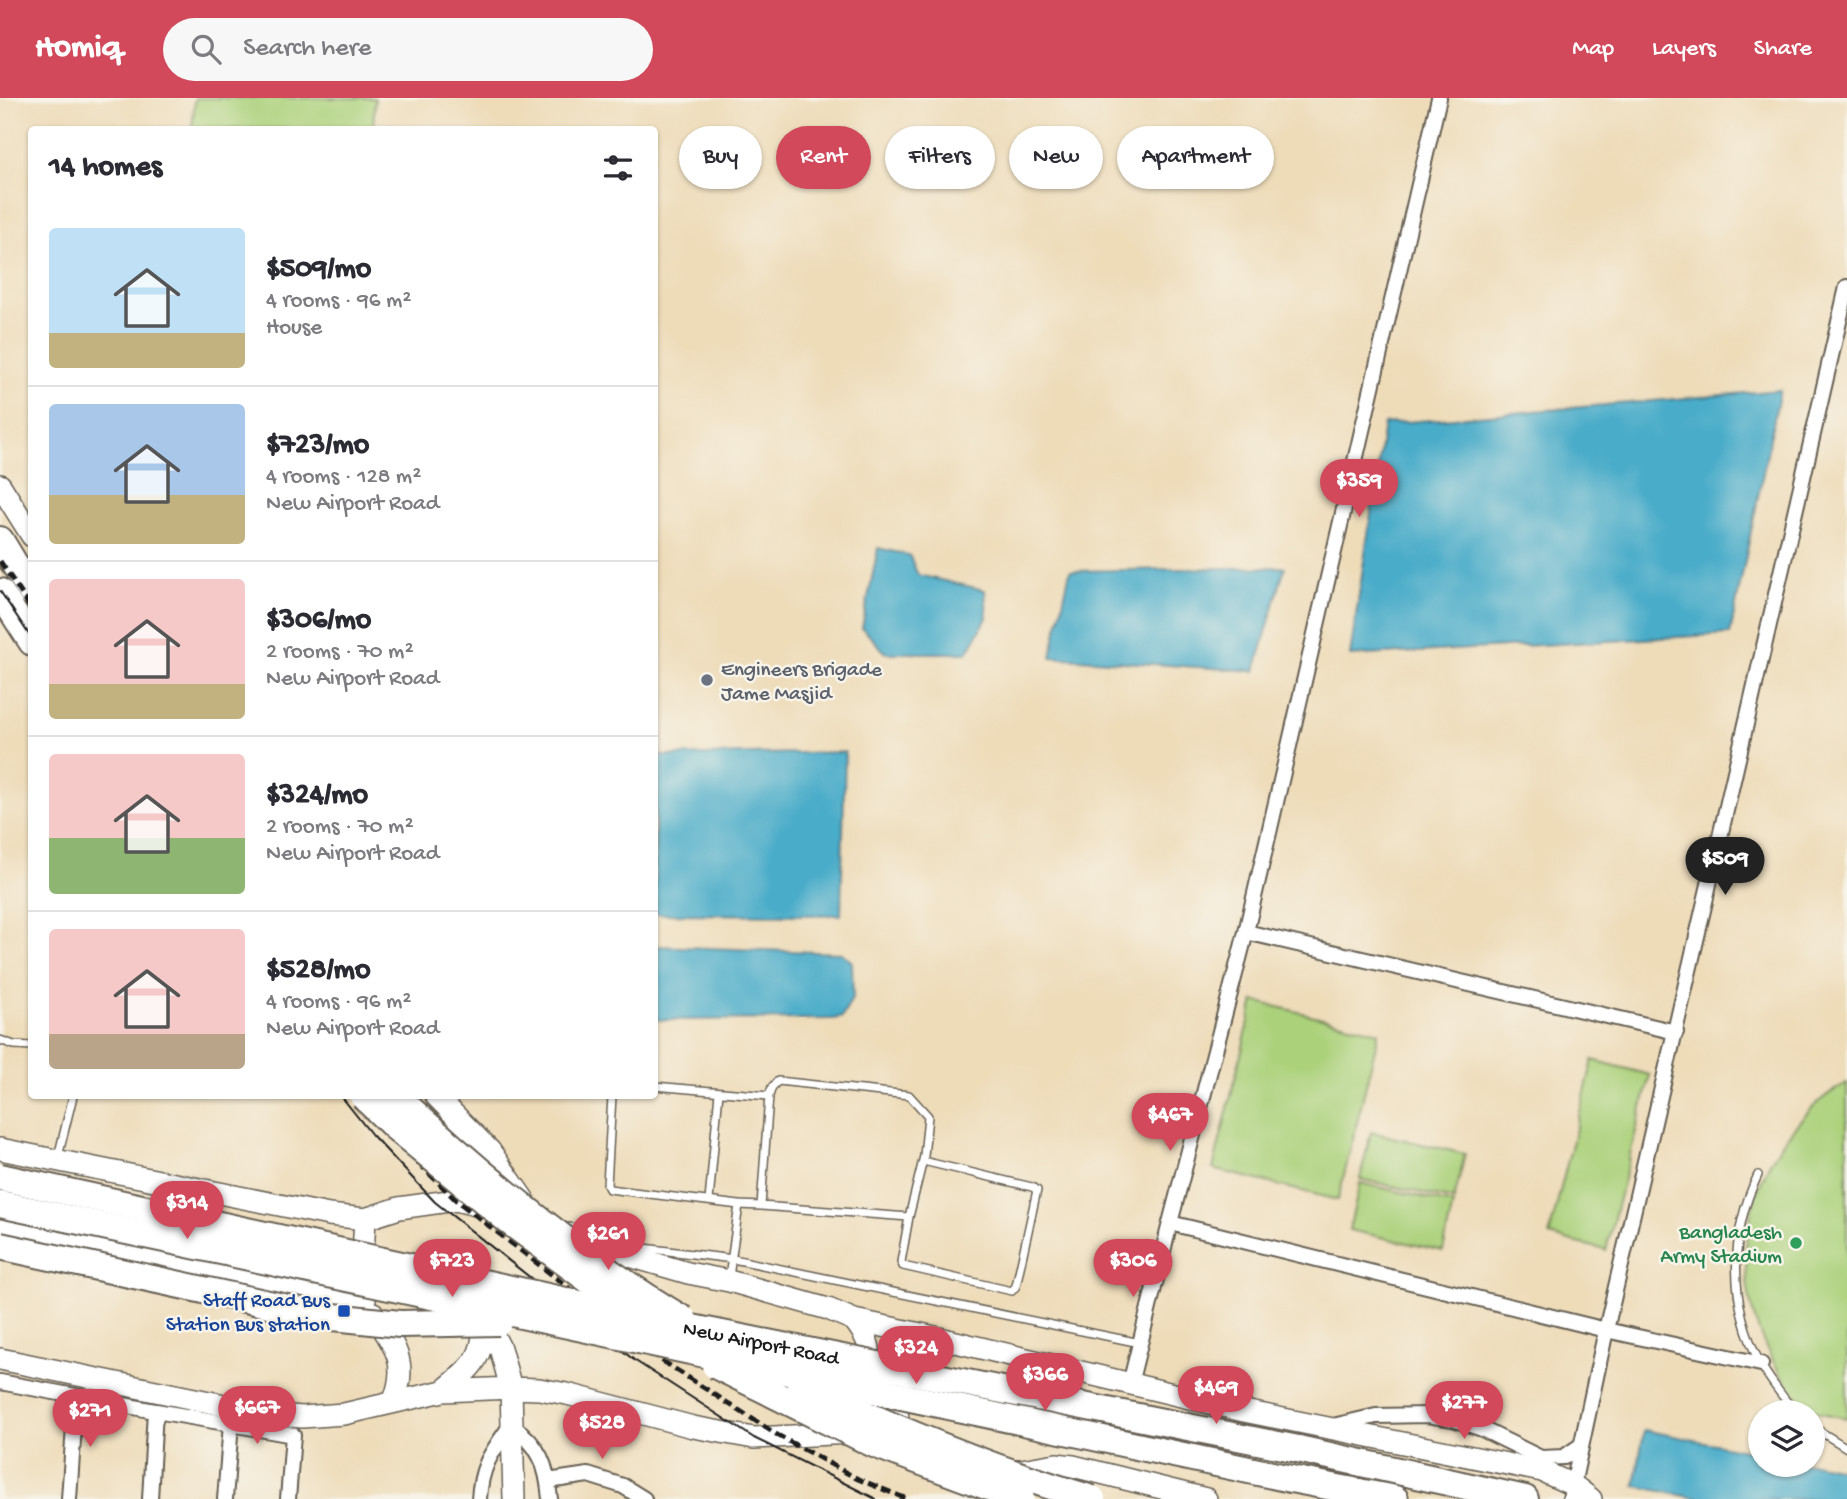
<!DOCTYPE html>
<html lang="en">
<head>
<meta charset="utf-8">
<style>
	body { margin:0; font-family:"Gochi Hand",sans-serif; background:#f7f7f7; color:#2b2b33; height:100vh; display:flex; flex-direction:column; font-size:26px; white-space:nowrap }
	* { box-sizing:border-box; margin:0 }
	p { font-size:23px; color:#7c7c81 }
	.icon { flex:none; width:38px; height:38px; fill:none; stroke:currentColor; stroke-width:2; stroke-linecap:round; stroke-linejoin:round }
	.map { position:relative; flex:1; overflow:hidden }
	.details { position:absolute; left:28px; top:28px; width:630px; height:973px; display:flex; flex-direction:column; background:#fff; border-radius:7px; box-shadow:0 2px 5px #0004 }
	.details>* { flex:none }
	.banner { position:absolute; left:679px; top:28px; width:665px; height:63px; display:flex; gap:14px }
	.controls { position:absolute; left:1748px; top:1302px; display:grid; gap:14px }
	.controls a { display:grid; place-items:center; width:77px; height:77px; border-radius:50%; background:#fff; box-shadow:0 2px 5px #0004; font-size:35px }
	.price { position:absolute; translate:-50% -60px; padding:0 16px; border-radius:24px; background:#d1495b; color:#fff; font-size:23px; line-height:46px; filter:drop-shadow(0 2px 4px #0008) }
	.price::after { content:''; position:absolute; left:50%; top:42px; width:21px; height:16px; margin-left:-10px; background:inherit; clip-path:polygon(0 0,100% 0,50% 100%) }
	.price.selected { background:#222; color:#fff }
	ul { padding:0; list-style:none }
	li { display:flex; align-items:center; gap:21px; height:175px; padding:0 21px }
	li+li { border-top:2px solid #e1e1e2 }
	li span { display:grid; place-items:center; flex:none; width:196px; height:140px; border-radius:7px; color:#555 }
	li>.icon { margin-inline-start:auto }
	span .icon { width:84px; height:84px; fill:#fffc; stroke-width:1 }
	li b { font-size:30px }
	h2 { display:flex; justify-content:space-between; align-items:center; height:84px; padding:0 21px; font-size:30px }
	.chip { padding:0 24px; border-radius:32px; background:#fff; box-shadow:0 2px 5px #0004; font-size:24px; line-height:63px }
	.chip.selected { background:#d1495b; color:#fff }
	header { display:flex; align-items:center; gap:42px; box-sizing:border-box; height:98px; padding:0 35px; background:#d1495b; color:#fff }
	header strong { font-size:33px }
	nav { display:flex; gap:38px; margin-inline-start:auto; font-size:24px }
	.search { width:490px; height:63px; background:#f7f7f7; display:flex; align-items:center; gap:18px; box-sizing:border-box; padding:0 24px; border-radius:38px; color:#7c7c81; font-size:26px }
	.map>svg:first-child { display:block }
	.green { fill:#abd17a; stroke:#64764b; stroke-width:2 }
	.water { fill:#49acc9; stroke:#326472; stroke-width:2 }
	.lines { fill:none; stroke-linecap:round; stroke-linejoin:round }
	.lane-casing { stroke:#665f53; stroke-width:10 }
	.street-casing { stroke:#665f53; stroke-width:18 }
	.secondary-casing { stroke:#665f53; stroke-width:24 }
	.highway-casing { stroke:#665f53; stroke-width:30 }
	.lane { stroke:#fff; stroke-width:7 }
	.street { stroke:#fff; stroke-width:14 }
	.secondary { stroke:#fff; stroke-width:21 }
	.highway { stroke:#fff; stroke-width:26 }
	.tram { stroke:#1c1c1c; stroke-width:2 }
	.rail { stroke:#1c1c1c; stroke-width:5; stroke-dasharray:10 5; stroke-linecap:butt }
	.highway-bridge-casing { stroke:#665f53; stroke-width:30; stroke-linecap:butt }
	.highway-bridge { stroke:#fff; stroke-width:26 }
	.worship-dot { fill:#6b7280; stroke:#f7f3e8; stroke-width:2.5 }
	.leisure-dot { fill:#2e9e5b; stroke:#f7f3e8; stroke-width:2.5 }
	.transit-dot { fill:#1a4fb4; stroke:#f7f3e8; stroke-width:2.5 }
	.labels { text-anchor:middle; stroke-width:5; stroke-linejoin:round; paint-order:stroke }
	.worship-label { font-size:21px; fill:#5b616d; stroke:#f7f3e8; text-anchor:start }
	.leisure-label { font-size:21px; fill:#27864d; stroke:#f7f3e8; text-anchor:end }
	.transit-label { font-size:21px; fill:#164399; stroke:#f7f3e8; text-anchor:end }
	.street-label { font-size:21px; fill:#1c1c1c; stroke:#f7f3e8 }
</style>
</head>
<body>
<header>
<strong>Homiq</strong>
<div class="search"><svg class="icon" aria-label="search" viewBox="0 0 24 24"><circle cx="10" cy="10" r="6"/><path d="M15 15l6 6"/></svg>Search here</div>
<nav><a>Map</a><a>Layers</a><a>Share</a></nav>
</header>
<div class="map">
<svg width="1847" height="1401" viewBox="0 0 1847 1401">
	<rect width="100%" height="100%" fill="#f7f3e8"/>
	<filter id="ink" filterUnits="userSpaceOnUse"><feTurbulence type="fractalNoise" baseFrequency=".0143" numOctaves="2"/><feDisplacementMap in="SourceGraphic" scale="14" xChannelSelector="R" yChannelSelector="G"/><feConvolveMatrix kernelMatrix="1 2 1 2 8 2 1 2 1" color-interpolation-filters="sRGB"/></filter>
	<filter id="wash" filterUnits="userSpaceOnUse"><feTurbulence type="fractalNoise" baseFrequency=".00686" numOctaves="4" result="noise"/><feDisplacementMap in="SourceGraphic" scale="28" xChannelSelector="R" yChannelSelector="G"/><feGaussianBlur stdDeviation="1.57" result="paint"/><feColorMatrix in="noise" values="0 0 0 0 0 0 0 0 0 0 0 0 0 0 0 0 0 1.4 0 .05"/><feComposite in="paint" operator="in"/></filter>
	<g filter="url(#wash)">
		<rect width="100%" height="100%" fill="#eedcb9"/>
		<path class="green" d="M195,0h180l-2,31h-181z
			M1254,903l125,31 -41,168 -125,-31z
			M1593,962l57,15 -44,175 -57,-14z
			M1847,986v334c-10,-2 -22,-3 -31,-7 -16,-5 -34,-34 -42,-48 -43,-76 -37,-167 20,-235 15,-18 31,-35 53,-44z
			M1371,1034l94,22 -11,46 -94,-21z
			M1360,1085l93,21 -10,47 -94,-21z"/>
		<path class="water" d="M1780,292l-50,244 -380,22 34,-232z
			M878,450l31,7 9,20 67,15 2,28 -20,35h-81l-24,-25z
			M1285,469l-30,104 -204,-14 19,-86z
			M845,654l-4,163 -186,-1v-158z
			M655,848l187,7 10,9 1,35 -11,20 -9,2 -178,1z
			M1644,1332l116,23v12l53,-2 34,7v29h-146l-66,-13z"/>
	</g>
	<g filter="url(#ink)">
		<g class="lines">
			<g class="lane-casing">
				<path id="lane" d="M0,942l14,5 18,1
					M654,988l115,10
					M612,998l-5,89 2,4 130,16
					M58,1059l15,-61
					M1758,1077c-29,59 -29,129 2,188 10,18 23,34 35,49
					M709,1103l10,-109
					M909,1119l-8,45 2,4 109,25 4,-5 21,-96 -5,-3 -109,-26
					M632,1151l12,-1 89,11 407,84
					M729,1179l10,-72 22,1 148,11 15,-61 4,-40 -19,-21 -131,-14 -6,6 -3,9 -8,110
					M1813,1329l34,21"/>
			</g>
			<g class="street-casing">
				<path id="street" d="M1246,834l193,-834
					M1676,934l-430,-100 -76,291 436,107 155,34
					M0,1284l155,29 -5,88
					M1130,1286l40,-161
					M155,1323l1,-10 75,13 -6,75
					M1333,1328l43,-10 51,-1 26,4 29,10 59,29 23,-1 16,-11
					M231,1333v-7l62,11 -5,64
					M548,1383l40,-6 35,11 21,13
					M69,1401l7,-102
					M479,1401c2,-34 13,-47 32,-74 29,20 36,40 39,74
					M1570,1401l36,-169 241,-1043"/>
			</g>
			<g class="secondary-casing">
				<path id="secondary" d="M0,387l32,51
					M436,998l54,55 34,49
					M0,1051l329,66 36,4 34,-11 57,-8 36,9
					M0,1126l365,75
					M569,1136l40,16 79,23 41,8 99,28 26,11 81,17 309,74 298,60 31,14 18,14
					M362,1174l3,-53
					M481,1213l19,37 11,40 3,111
					M373,1215c21,33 36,48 21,87
					M854,1222c16,20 18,31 14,56
					M0,1261l268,55 34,3 42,-3 99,-23 68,-3 28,1 28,5 126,33 61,11 97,-5
					M443,1293c28,-23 43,-33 40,-72
					M901,1338c-4,-22 -13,-66 4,-83 8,-8 20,-12 30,-16
					M1010,1372h11l35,-6 17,2 133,33"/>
			</g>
			<g class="highway-casing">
				<path id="highway" d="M0,442l32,53
					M0,494l32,50
					M1298,1351l227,50
					M1291,1381l104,20"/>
			</g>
			<use href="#lane" class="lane"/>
			<use href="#street" class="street"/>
			<use href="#secondary" class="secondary"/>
			<use href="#highway" class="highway"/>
			<path class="tram" d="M0,493l32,48
				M341,998l31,39 63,67 199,158 120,78 122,61"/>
			<path class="rail" d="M0,463l32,49
				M357,998l25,31 74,73 208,162 115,74 79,43 49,20"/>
			<g class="highway-bridge-casing">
				<g id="highway-bridge">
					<path d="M363,998l32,31 115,95 117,86"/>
					<path d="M396,998c84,79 188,165 288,224"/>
					<path id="s1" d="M0,1079l657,144 641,128"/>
					<path d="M0,1106l1291,275"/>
					<path d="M0,1148l324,70 76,8 99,-2"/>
					<path d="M715,1267l159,79 147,55"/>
					<path d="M800,1287c95,44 192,84 292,114"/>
				</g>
			</g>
			<use href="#highway-bridge" class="highway-bridge"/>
		</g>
	</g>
	<circle class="worship-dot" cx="707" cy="582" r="7"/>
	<circle class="leisure-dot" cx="1796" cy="1145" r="7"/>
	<rect class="transit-dot" x="337" y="1206" width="14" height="14" rx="3.5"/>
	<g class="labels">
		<g class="worship-label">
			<text x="721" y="577">Engineers Brigade<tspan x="721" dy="24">Jame Masjid</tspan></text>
		</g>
		<g class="leisure-label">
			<text x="1782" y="1140">Bangladesh<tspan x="1782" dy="24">Army Stadium</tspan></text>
		</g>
		<g class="transit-label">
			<text x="330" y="1208">Staff Road Bus<tspan x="330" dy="24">Station Bus station</tspan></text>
		</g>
		<g class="street-label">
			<text dy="7" stroke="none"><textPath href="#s1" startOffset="779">New Airport Road</textPath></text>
		</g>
	</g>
</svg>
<div class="controls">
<a><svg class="icon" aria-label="layers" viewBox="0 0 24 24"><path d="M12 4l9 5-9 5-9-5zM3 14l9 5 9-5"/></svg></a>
</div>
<b class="price" style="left:1359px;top:421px">$359</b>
<b class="price selected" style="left:1725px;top:799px">$509</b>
<b class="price" style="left:1170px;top:1055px">$467</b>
<b class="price" style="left:187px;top:1143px">$314</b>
<b class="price" style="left:608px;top:1174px">$261</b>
<b class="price" style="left:452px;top:1201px">$723</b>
<b class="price" style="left:1133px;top:1201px">$306</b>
<b class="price" style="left:916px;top:1288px">$324</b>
<b class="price" style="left:1045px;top:1315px">$366</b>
<b class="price" style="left:1216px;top:1328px">$469</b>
<b class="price" style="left:1464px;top:1343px">$277</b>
<b class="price" style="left:257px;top:1348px">$667</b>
<b class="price" style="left:90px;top:1351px">$271</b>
<b class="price" style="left:602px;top:1363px">$528</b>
<div class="banner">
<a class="chip">Buy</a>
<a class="chip selected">Rent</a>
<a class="chip">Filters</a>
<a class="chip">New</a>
<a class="chip">Apartment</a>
</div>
<section class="details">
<h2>14 homes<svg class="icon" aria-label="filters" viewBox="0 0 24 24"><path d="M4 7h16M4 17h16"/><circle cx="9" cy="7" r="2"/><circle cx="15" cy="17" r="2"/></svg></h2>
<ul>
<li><span style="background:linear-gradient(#bfe0f5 75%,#c2b280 0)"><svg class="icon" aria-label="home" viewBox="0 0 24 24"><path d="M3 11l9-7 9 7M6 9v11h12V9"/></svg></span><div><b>$509/mo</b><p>4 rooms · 96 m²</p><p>House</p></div></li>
<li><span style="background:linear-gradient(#a9c7e8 65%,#c2b280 0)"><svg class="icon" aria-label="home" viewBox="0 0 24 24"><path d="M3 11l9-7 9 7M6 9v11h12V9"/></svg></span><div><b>$723/mo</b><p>4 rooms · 128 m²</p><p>New Airport Road</p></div></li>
<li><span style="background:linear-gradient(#f6c9c9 75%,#c2b280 0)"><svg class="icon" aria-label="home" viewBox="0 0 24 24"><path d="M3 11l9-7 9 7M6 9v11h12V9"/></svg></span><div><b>$306/mo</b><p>2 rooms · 70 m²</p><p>New Airport Road</p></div></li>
<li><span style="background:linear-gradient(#f6c9c9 60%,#8fb573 0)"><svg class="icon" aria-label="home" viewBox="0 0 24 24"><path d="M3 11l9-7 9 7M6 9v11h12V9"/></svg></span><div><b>$324/mo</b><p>2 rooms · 70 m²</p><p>New Airport Road</p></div></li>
<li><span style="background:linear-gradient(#f6c9c9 75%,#b9a48a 0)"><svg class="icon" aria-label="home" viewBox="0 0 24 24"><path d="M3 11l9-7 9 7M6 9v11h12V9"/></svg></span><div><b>$528/mo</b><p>4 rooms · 96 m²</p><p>New Airport Road</p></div></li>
</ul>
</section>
</div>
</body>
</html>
